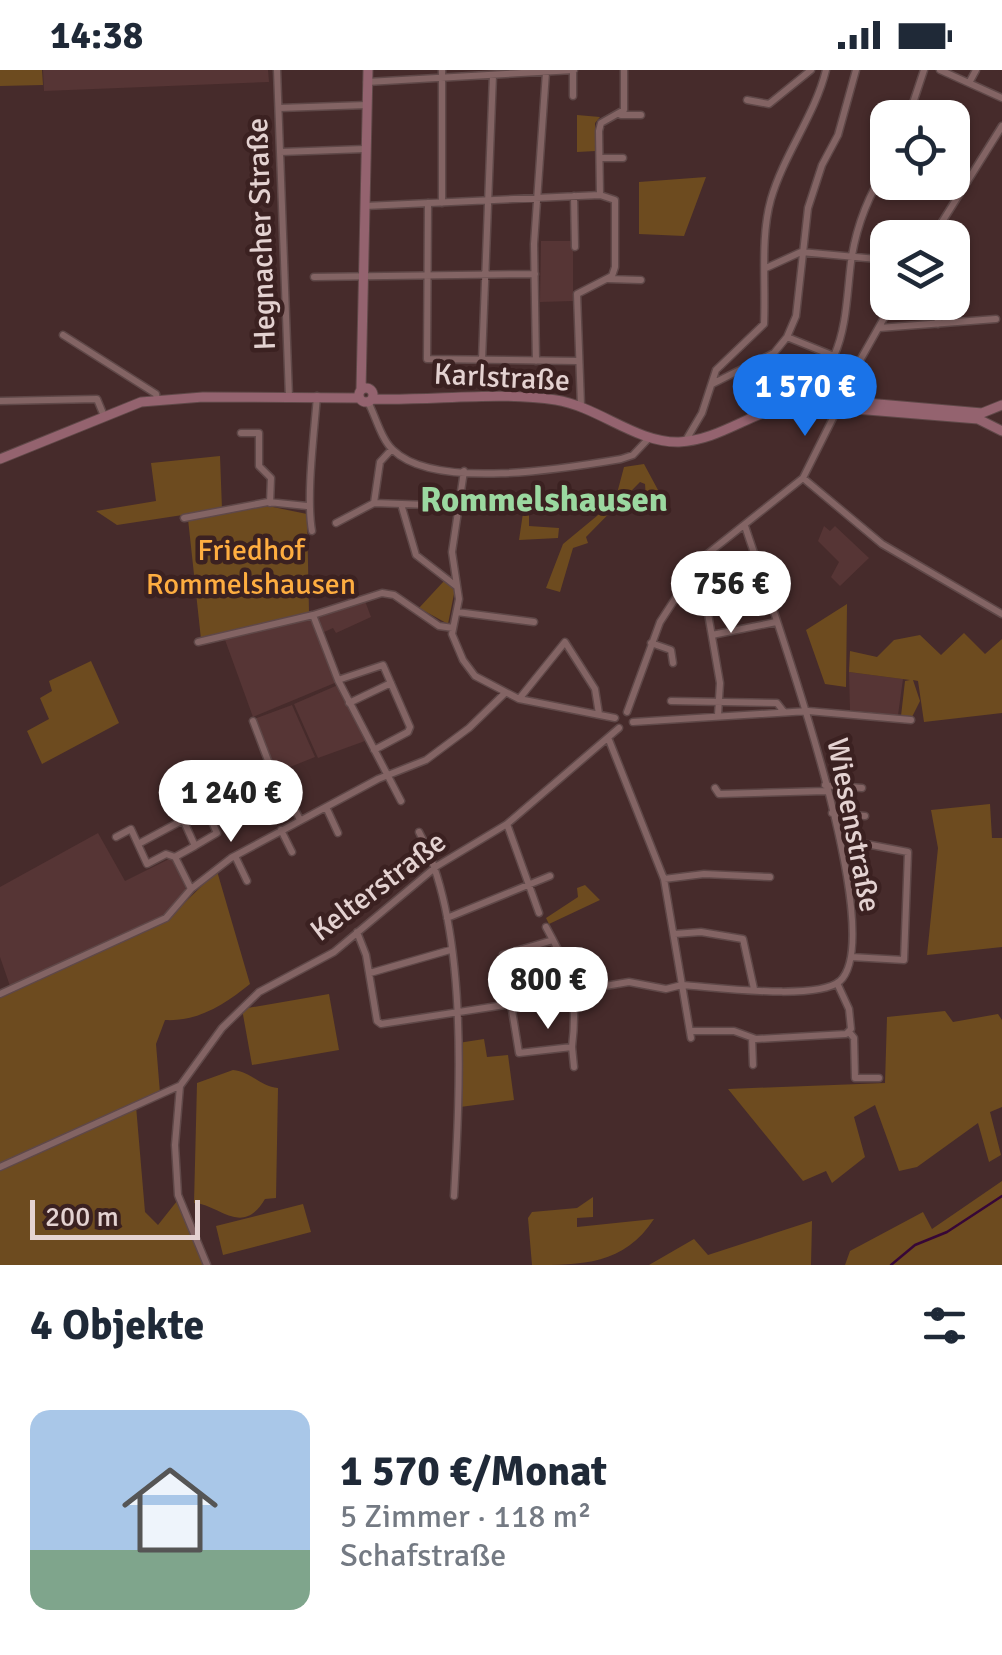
<!DOCTYPE html>
<html lang="de">
<head>
<meta charset="utf-8">
<style>
	body { margin:0; font-family:Signika,sans-serif; background:#f6f6f7; color:#1f2937; height:100vh; display:flex; flex-direction:column; font-size:38px; white-space:nowrap }
	* { box-sizing:border-box; margin:0 }
	p { font-size:32px; color:#747a83 }
	.icon { flex:none; width:55px; height:55px; fill:none; stroke:currentColor; stroke-width:2; stroke-linecap:round; stroke-linejoin:round }
	.map { position:relative; height:1195px; overflow:hidden }
	.sheet { display:flex; flex-direction:column; background:#fff; flex:1 }
	.sheet>* { flex:none }
	.tools { position:absolute; left:870px; top:30px; display:grid; gap:20px }
	.tools a { display:grid; place-items:center; width:100px; height:100px; border-radius:20px; background:#fff; box-shadow:0 2px 8px #0004; font-size:50px }
	.scale { position:absolute; left:30px; bottom:25px; width:170px; box-sizing:border-box; padding-left:10px; border:5px solid #e4d2d1; border-top:0; font-size:28px; line-height:35px; white-space:nowrap; color:#e4d2d1; -webkit-text-stroke:8px #3b2121; paint-order:stroke }
	.price { position:absolute; translate:-50% -85px; padding:0 22px; border-radius:35px; background:#fff; color:#222; font-size:32px; line-height:65px; filter:drop-shadow(0 2px 5px #0008) }
	.price::after { content:''; position:absolute; left:50%; top:60px; width:30px; height:22px; margin-left:-15px; background:inherit; clip-path:polygon(0 0,100% 0,50% 100%) }
	.price.current { background:#1a73e8; color:#fff }
	ul { padding:0; list-style:none }
	li { display:flex; align-items:center; gap:30px; height:250px; padding:0 30px }
	li+li { border-top:2px solid #e0e1e3 }
	li span { display:grid; place-items:center; flex:none; width:280px; height:200px; border-radius:20px; color:#555 }
	li>.icon { margin-inline-start:auto }
	span .icon { width:120px; height:120px; fill:#fffc; stroke-width:1 }
	li b { font-size:42px }
	h2 { display:flex; justify-content:space-between; align-items:center; height:120px; padding:0 30px; font-size:42px }
	.status { display:flex; justify-content:space-between; align-items:center; height:70px; padding:0 50px; background:#fff; direction:ltr }
	.status svg { height:28px; fill:currentColor }
	.map>svg:first-child { display:block }
	.built { fill:#563535 }
	.green { fill:#6d4b1f }
	.lines { fill:none; stroke-linecap:round; stroke-linejoin:round }
	.stream { stroke:#370737; stroke-width:2.5 }
	.street-casing { stroke:#5f4848; stroke-width:9 }
	.secondary-casing { stroke:#5f4848; stroke-width:11 }
	.street { stroke:#836464; stroke-width:6 }
	.secondary { stroke:#94636f; stroke-width:9 }
	.labels { text-anchor:middle; stroke-width:9; stroke-linejoin:round; paint-order:stroke }
	.street-label { font-size:30px; fill:#e4d2d1; stroke:#3b2121 }
	.park-label { font-size:30px; fill:#fead40; stroke:#3b2121 }
	.quarter-label { font-size:35px; font-weight:bold; fill:#9bd8a0; stroke:#3b2121 }
</style>
</head>
<body>
<div class="status"><b>14:38</b><svg viewBox="0 0 49 12"><path d="M0 12V9h3v3zM5 12V6h3v6zM10 12V3h3v9zM15 12V0h3v12zM26 1h20v11H26zM47 4h2v5h-2z"/></svg></div>
<div class="map">
<svg width="1002" height="1195" viewBox="0 0 1002 1195">
	<rect width="100%" height="100%" fill="#462b2b"/>
	<path class="built" d="M43,0h225l1,12 -225,9z
		M541,171h32v60l-33,1z
		M824,456l6,5 5,-5 34,32 -29,28 -9,-9 8,-15 -21,-21z
		M365,531l6,16 -35,16 -3,-5 -11,5 -6,-15z
		M310,548l27,64 -84,35 -29,-80z
		M849,602l54,7 -5,36 -48,-5z
		M338,615l27,56 -47,17 -24,-54z
		M292,635l23,52 -40,16 -21,-54z
		M98,763l27,48 46,-23 16,33 -22,25 -155,70 -10,-29v-70z"/>
	<path class="green" d="M0,0h42l1,15 -43,1z
		M577,45l23,2 -5,6 1,28 -19,1z
		M706,107l-22,59 -45,-2v-52z
		M220,386l2,53 -105,16 -21,-14 60,-10 -5,-38z
		M644,394l21,39 -18,9 -2,-28 -5,-2 -54,55 2,6 -15,5 -13,44 -14,-4 17,-44 52,-43 9,-34z
		M268,436l39,8 2,98 -108,27 -13,-120z
		M523,443h6v13l30,2 -1,10 -39,2z
		M444,511l11,8 -7,35 -29,-16z
		M847,534l-1,83 -21,-3 -19,-54z
		M964,563l21,21 17,-15v74l-78,9 -6,-41 -5,-1 7,21 -8,16 -11,-1 4,-35 5,-1 -61,-8 1,-21 27,6 17,-17 26,-5 21,20z
		M91,591l28,62 -77,41 -15,-33 22,-12 -9,-21 12,-7 -3,-10z
		M990,734l2,34h10v109l-75,8 11,-107 -7,-38z
		M217,801l33,113c-25,20 -52,38 -85,36l-9,24 4,49 -24,13 9,106 13,13 19,-24 27,64h-204v-267l167,-78z
		M585,815l15,15 -51,24 -3,-6 32,-21 -1,-9z
		M329,924l10,56 -87,15 -10,-56z
		M945,941l8,11 45,-8 4,6v87l-12,5 11,43 -12,7 -11,-39 -61,44 -18,4 -24,-66 -21,12 11,40 -33,26 -6,-12 -23,10 -75,-92 157,-6 2,-66z
		M484,969l3,18 21,-2 6,45 -54,7 -2,-64z
		M233,1000c19,2 28,17 45,18l-2,110 -11,1c-23,39 -46,5 -71,4l3,-120z
		M1002,1111v84h-157l5,-14 73,-39 9,17z
		M593,1127v20l-16,1v9l77,-8c-30,46 -72,46 -122,46l-4,-47 4,-6 45,-4z
		M303,1134l8,28 -88,23 -7,-29z
		M812,1151l-1,44h-162l45,-26 14,16z"/>
	<g class="lines">
		<path class="stream" d="M891,1195l24,-20 32,-13 55,-36"/>
		<g class="street-casing">
			<path id="street" d="M277,0l12,327
				M573,0v26
				M940,0l62,28
				M367,12l207,-12
				M969,13l7,-13
				M747,30l22,4 42,-34
				M279,38l88,-3
				M621,45h20
				M908,48l16,-48
				M280,82l85,-3
				M600,88h23
				M924,112l33,14
				M574,126l1,51
				M428,133l-1,156 151,2
				M442,133v-133
				M365,136l235,-11
				M932,168l70,-112
				M952,185l4,-2
				M766,198l35,-16 87,8
				M314,207l221,-3
				M608,209l33,1
				M936,232l2,22
				M879,258l117,-9
				M63,265l93,59 1,5
				M787,267l47,19 15,21
				M834,286c13,-29 13,-63 17,-94 5,-36 18,-68 37,-97
				M482,290l11,-285
				M536,291l-2,-117 12,-172
				M712,314l62,-31 13,-16 9,-21 12,-108 14,-43 16,-30 18,-65
				M841,324l52,-92
				M0,331l97,-2 7,17
				M368,332c8,15 13,37 25,48 42,41 175,18 228,9l12,-4 17,-18
				M581,336l-4,-112 35,-18 3,-9v-67l-15,-5 -1,-64 2,-8 23,-13v-40
				M241,363h18v33l12,12 -1,25
				M686,370l16,-27 14,-43 48,-46c2,-40 -4,-86 7,-125 13,-45 44,-84 55,-129
				M464,401l-12,81 7,47 -7,35 11,26 12,16 44,23 96,19
				M803,408l79,66 120,70
				M374,433l83,3
				M401,434l15,51 40,31
				M184,448l84,-16 39,4
				M336,453l38,-20 6,-41 12,-13
				M312,461c-6,-35 2,-96 5,-135
				M685,514l21,18 14,81 -2,32
				M457,542l77,10
				M313,545l25,65 63,121
				M712,565l64,-13
				M198,572l115,-27 69,-22 12,2 45,31 14,2
				M651,573l20,7 2,13
				M338,610l45,-15 27,62 -2,5 -34,18
				M519,629l46,-57 30,47 4,25
				M671,631l106,2 7,9
				M349,633l42,-20
				M627,642l33,-90 41,-63 102,-81 32,-64
				M253,651l25,66h6l16,33
				M633,652l175,-11 103,9
				M609,670l55,139 27,159
				M225,715l14,-7
				M825,715l37,3
				M715,718l4,6 107,-3
				M166,719l11,17
				M326,737l12,26
				M832,743l33,3
				M507,754l32,89
				M281,760l11,22
				M419,762c50,93 41,259 35,364
				M116,767l15,-8 16,35 19,-10 9,3
				M840,769l68,13 -4,108 -53,-3
				M140,773l43,-23
				M195,776l22,-13 -4,-9 22,-14
				M235,786l12,25
				M664,809l40,-5 66,3
				M191,819l-16,-32 20,-11 -18,-40 48,-21 10,25 43,-23
				M447,848l103,-42
				M546,857l7,13
				M357,862l9,23 11,66 4,3 130,-20
				M674,864l27,-2 42,7 11,50
				M553,870c21,37 24,66 19,107l-53,6 -16,-98z
				M370,903l80,-23
				M575,921l54,-9 37,7 16,-4c33,2 135,16 158,-4 52,-48 -73,-387 -95,-455
				M0,924l166,-76 25,-29 40,-31 147,-79 48,-19 43,-32 36,-35
				M692,961h42l22,8 90,-5 5,-5 -2,-20 -12,-26
				M849,962l5,6 1,40h24
				M752,968l1,27
				M572,977l2,20
				M0,1097l179,-81
				M207,1195l-29,-70 -3,-50 5,-59 42,-58 37,-36 75,-40 103,-86 70,-42 112,-96"/>
		</g>
		<g class="secondary-casing">
			<path id="secondary" d="M359 325a7 7 0 1 1 14 0a7 7 0 1 1-14 0Z
				M361,320l7,-320
				M373,329c60,2 123,-8 183,1 43,7 80,43 123,42 50,-2 86,-45 146,-40l10,12 20,-5 123,10 24,12
				M825,332l13,-9 17,9 127,11 20,-8
				M0,389l141,-57 62,-5 156,1"/>
		</g>
		<use href="#street" class="street"/>
		<use href="#secondary" class="secondary"/>
	</g>
	<g class="labels">
		<g class="street-label">
			<text transform="translate(261 164) rotate(-92)" y="10">Hegnacher Straße</text>
			<text transform="translate(502 307) rotate(3)" y="10">Karlstraße</text>
			<text transform="translate(854 755) rotate(79)" y="10">Wiesenstraße</text>
			<text transform="translate(378 816) rotate(-37)" y="10">Kelterstraße</text>
		</g>
		<g class="park-label">
			<text x="251" y="490">Friedhof<tspan x="251" dy="34">Rommelshausen</tspan></text>
		</g>
		<g class="quarter-label">
			<text x="544" y="441">Rommelshausen</text>
		</g>
	</g>
</svg>
<div class="tools">
<a><svg class="icon" aria-label="locate" viewBox="0 0 24 24"><circle cx="12" cy="12" r="6"/><path d="M12 2v4M12 18v4M2 12h4M18 12h4"/></svg></a>
<a><svg class="icon" aria-label="layers" viewBox="0 0 24 24"><path d="M12 4l9 5-9 5-9-5zM3 14l9 5 9-5"/></svg></a>
</div>
<div class="scale">200 m</div>
<b class="price current" style="left:805px;top:369px">1 570 €</b>
<b class="price" style="left:731px;top:566px">756 €</b>
<b class="price" style="left:231px;top:775px">1 240 €</b>
<b class="price" style="left:548px;top:962px">800 €</b>
</div>
<section class="sheet">
<h2>4 Objekte<svg class="icon" aria-label="filters" viewBox="0 0 24 24"><path d="M4 7h16M4 17h16"/><circle cx="9" cy="7" r="2"/><circle cx="15" cy="17" r="2"/></svg></h2>
<ul>
<li><span style="background:linear-gradient(#a9c7e8 70%,#7fa58c 0)"><svg class="icon" aria-label="home" viewBox="0 0 24 24"><path d="M3 11l9-7 9 7M6 9v11h12V9"/></svg></span><div><b>1 570 €/Monat</b><p>5 Zimmer · 118 m²</p><p>Schafstraße</p></div></li>
</ul>
</section>
</body>
</html>
